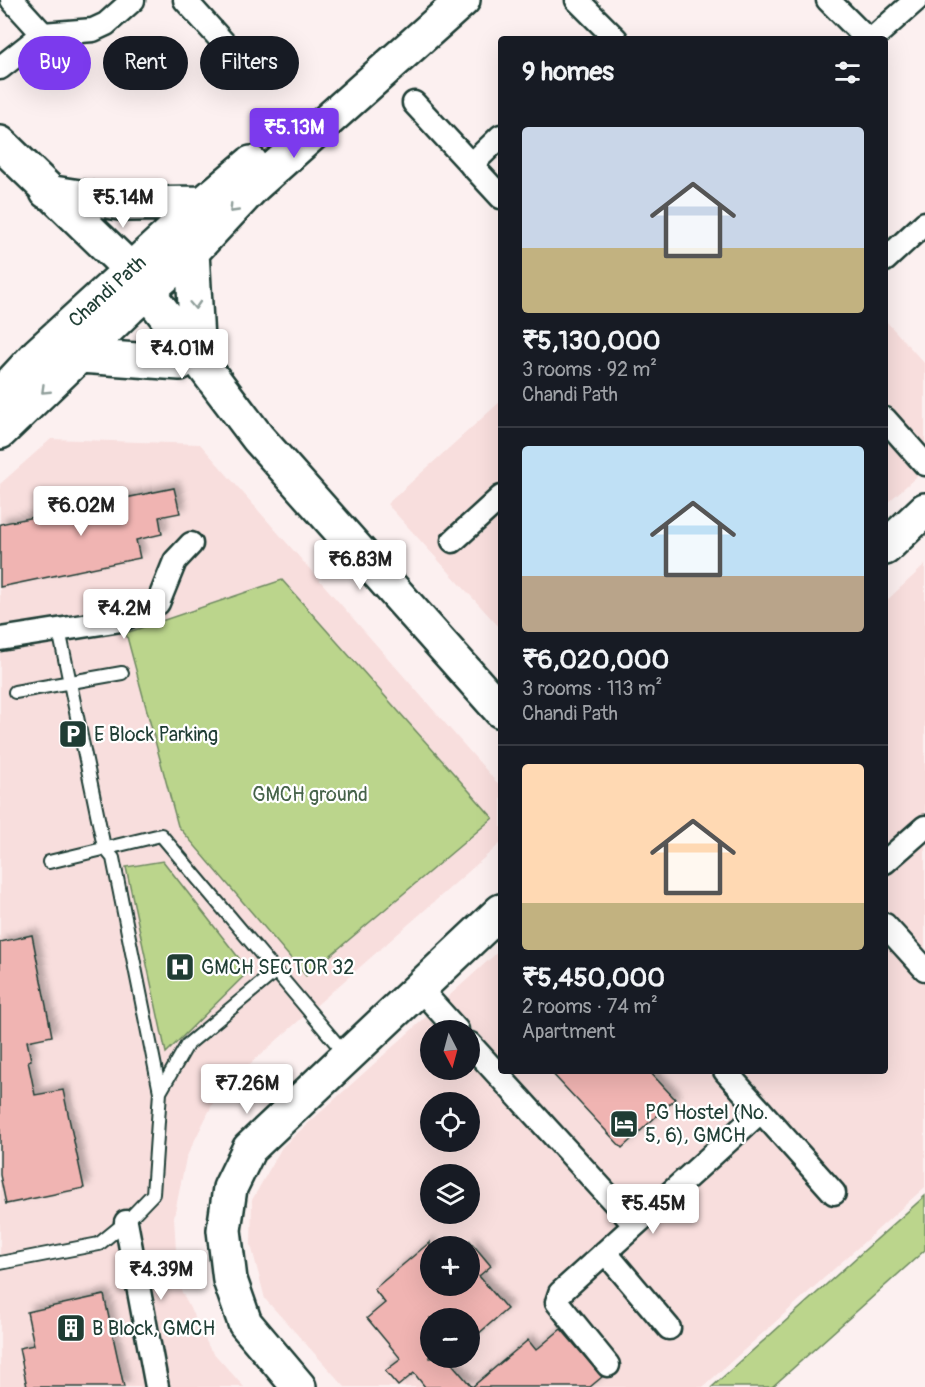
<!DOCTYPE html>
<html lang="en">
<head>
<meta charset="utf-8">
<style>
	body { margin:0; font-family:Pangolin,sans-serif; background:#242831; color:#f1f3f6; height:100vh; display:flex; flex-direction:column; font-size:22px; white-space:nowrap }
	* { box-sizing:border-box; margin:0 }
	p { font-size:20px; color:#9ea1a6 }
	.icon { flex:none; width:33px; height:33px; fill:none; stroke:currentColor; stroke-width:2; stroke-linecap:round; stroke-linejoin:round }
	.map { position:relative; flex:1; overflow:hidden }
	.details { position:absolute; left:498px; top:36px; width:390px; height:1038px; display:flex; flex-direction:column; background:#171b24; border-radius:6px; box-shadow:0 6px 24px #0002 }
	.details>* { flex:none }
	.hud { position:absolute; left:18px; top:36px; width:390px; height:54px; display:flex; gap:12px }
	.needle { width:39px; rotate:174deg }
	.buttons { position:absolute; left:420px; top:1020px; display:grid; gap:12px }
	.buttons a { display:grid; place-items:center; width:60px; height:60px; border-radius:50%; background:#171b24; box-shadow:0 6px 24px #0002; font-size:30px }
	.price { position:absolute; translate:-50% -51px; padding:0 14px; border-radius:6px; background:#fff; color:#222; font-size:20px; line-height:39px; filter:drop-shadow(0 2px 3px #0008) }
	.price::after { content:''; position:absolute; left:50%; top:36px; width:18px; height:14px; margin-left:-9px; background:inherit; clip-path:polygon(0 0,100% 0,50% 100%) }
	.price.on { background:#7c3aed; color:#fff }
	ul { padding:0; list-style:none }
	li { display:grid; align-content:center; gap:12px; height:318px; padding:0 24px }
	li+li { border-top:2px solid #363941 }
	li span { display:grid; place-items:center; height:186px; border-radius:6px; color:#555 }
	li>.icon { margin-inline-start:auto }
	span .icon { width:108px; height:108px; fill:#fffc; stroke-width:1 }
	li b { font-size:26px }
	h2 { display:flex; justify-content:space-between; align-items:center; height:72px; padding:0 24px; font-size:26px }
	.tag { padding:0 21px; border-radius:27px; background:#171b24; box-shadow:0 6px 24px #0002; font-size:21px; line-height:54px }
	.tag.on { background:#7c3aed; color:#fff }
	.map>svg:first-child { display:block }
	.built { fill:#f8dedd; fill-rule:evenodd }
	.green { fill:#bbd58c; stroke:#6d8960; stroke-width:1.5 }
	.building { fill:#f0b4b2; stroke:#1f3d34; stroke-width:1.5; filter:url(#shadow) }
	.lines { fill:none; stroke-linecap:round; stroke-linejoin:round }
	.lane-casing { stroke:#1f3d34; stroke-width:16 }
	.street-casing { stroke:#1f3d34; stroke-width:27 }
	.secondary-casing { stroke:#1f3d34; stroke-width:38 }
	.lane { stroke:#fff; stroke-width:12 }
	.street { stroke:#fff; stroke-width:22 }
	.secondary { stroke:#fff; stroke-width:33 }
	.oneway { stroke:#8f9e9a }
	.labels { text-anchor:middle; stroke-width:4.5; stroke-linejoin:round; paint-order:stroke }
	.street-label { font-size:20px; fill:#1f3d34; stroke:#fff }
	.poi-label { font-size:20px; fill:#1f3d34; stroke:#fff; text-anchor:start }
	.park-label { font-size:20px; fill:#46634a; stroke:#fff }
</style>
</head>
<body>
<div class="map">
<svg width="925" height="1387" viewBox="0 0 925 1387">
	<defs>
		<filter id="shadow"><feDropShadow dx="5.5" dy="-5.5" stdDeviation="3" flood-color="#0004"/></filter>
	</defs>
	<rect width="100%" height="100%" fill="#fcf0f0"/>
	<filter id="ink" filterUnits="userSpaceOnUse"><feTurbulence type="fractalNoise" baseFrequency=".0167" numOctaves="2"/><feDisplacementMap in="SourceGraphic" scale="12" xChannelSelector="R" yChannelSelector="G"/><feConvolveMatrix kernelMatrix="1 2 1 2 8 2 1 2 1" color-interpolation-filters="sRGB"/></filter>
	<g filter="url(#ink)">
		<path class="built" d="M885,320l40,44v105l-40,36z
			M501,401v228l-114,-125z
			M51,439l149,5 301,343v56l-282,248 -33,67 -12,59 4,67 32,65 34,38h-244v-903z
			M925,565v622l-222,200h-358l-80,-88 -14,-54 1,-45 30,-53 219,-198v122h384v-469zM430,1030h40v40h-40zM430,1102h40v40h-40zM430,1174h40v40h-40zM430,1246h40v40h-40zM430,1318h40v40h-40z"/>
		<path class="green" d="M282,580l211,238 -187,158 -128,-150 -52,-193z
			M163,861l86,110 -83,82 -40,-186z
			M925,1196v54l-153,137h-60z"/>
		<path class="building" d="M174,488l6,25 -21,4 3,17 -26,6 4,18 -140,29v-63z
			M32,935l20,101 -25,5 4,19 -3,1 7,34 28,-5 21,98 -78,16 -6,-29v-233z
			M550,1071h99l26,28 -53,49z
			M470,1241l21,25 -12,10 28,33 -37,32v-23h-40v40h17l25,29h-47l-11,-14 -16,13 -13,-15 16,-12 -34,-41 18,-15 -11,-14 56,-47v44h40z
			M104,1295l20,92h-97l-8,-39 15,-3 -7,-33z
			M561,1329l41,48 -12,10h-118l56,-47 8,10z"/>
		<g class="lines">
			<g class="lane-casing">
				<path id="lane" d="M59,630l45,217 9,11 47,234
					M15,692l107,-19
					M49,862l112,-27 186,221
					M0,1263l99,-19 27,-22 27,-28 7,-102 27,-47 89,-74"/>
			</g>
			<g class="street-casing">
				<path id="street" d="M185,0l57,63
					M577,0l39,39
					M828,0l39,39
					M43,34l50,-4 13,-6 27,-24
					M872,39l44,-39
					M0,68l43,-34 -31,-34
					M414,103l87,94
					M471,165l30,-29
					M885,260l40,-37
					M885,419l40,45
					M453,541l48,-44
					M0,639l121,-19 37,-17 17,-42 16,-17
					M885,862l40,-35
					M885,925l40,44
					M419,988l38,42
					M470,1044l165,181
					M725,1071l109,122
					M126,1222l31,165
					M605,1252l64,76
					M608,1365l-51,-63 3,-9 201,-182"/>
			</g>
			<g class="secondary-casing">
				<path id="secondary" d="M0,143l131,127 127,168 243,273
					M47,192l79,12 77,-1
					M192,252l6,106
					M80,356l100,7
					M0,395l38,-41 161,-147 52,-44
					M0,432l129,-124 63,-56 62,-66 209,-186
					M885,548l40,-38
					M299,1387l-54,-64 -15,-43 -6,-50 6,-42 19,-39 252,-238"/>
			</g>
			<use href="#lane" class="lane"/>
			<use href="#street" class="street"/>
			<use href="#secondary" class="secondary"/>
		</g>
		<defs><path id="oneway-chevron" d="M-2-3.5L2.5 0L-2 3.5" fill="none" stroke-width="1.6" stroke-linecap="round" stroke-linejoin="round" transform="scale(1.5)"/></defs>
		<g class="oneway">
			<use href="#oneway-chevron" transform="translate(233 209) rotate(134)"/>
			<use href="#oneway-chevron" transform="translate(195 305) rotate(87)"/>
			<use href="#oneway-chevron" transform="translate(45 390) rotate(136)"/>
		</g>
	</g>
	<defs>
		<g id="parking-square" transform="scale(1.5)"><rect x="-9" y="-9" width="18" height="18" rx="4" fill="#1f3d34" stroke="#fff"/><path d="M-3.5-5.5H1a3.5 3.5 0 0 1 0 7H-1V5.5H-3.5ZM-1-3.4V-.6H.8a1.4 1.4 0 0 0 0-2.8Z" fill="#fff"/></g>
		<g id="hospital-square" transform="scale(1.5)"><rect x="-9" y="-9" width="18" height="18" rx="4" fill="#1f3d34" stroke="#fff"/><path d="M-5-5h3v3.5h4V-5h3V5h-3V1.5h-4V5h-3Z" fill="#fff"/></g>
		<g id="hotel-square" transform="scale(1.5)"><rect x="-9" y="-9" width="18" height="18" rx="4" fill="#1f3d34" stroke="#fff"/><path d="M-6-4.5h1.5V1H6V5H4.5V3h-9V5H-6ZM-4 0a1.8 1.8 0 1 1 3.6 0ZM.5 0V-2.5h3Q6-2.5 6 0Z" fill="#fff"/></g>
		<g id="building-square" transform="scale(1.5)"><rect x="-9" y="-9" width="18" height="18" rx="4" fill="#1f3d34" stroke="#fff"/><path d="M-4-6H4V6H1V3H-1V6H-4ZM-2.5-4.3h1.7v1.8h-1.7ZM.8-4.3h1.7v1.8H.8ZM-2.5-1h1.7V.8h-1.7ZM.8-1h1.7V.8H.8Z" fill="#fff"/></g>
	</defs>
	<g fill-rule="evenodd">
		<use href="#parking-square" x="73" y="734"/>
		<use href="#hospital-square" x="180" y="967"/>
		<use href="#hotel-square" x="624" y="1124"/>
		<use href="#building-square" x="71" y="1328"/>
	</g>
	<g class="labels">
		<g class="street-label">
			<text transform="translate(107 291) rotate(-42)" y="7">Chandi Path</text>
		</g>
		<g class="poi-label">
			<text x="94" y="741">E Block Parking</text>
			<text x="201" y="974">GMCH SECTOR 32</text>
			<text x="645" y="1119">PG Hostel (No.<tspan x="645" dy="23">5, 6), GMCH</tspan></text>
			<text x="92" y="1335">B Block, GMCH</text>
		</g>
		<g class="park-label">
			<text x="310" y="801">GMCH ground</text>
		</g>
	</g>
</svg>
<div class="buttons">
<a><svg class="needle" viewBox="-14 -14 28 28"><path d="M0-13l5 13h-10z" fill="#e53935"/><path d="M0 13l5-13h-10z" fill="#9ea1a6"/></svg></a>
<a><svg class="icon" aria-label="locate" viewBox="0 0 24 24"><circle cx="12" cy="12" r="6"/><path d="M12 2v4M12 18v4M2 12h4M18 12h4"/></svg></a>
<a><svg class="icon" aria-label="layers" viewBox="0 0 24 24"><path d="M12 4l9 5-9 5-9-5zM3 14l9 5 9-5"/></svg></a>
<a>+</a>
<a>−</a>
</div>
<b class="price on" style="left:294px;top:159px">₹5.13M</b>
<b class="price" style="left:123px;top:229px">₹5.14M</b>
<b class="price" style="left:182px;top:380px">₹4.01M</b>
<b class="price" style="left:81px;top:537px">₹6.02M</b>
<b class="price" style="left:360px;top:591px">₹6.83M</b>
<b class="price" style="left:124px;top:640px">₹4.2M</b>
<b class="price" style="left:247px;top:1115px">₹7.26M</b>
<b class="price" style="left:653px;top:1235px">₹5.45M</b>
<b class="price" style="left:161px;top:1301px">₹4.39M</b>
<div class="hud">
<a class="tag on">Buy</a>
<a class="tag">Rent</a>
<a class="tag">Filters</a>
</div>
<section class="details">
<h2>9 homes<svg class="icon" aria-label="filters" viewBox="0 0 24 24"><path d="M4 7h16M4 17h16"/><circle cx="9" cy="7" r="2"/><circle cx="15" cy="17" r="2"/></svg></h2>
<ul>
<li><span style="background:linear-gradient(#c9d6e8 65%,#c2b280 0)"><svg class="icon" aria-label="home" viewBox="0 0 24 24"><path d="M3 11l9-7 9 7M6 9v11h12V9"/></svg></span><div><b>₹5,130,000</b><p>3 rooms · 92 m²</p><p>Chandi Path</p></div></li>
<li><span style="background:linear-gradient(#bfe0f5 70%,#b9a48a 0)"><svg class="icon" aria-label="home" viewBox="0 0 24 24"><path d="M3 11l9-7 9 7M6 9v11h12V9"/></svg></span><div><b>₹6,020,000</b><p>3 rooms · 113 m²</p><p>Chandi Path</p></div></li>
<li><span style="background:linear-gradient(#ffd9b3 75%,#c2b280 0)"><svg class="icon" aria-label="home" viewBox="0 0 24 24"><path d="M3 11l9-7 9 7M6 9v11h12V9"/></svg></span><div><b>₹5,450,000</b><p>2 rooms · 74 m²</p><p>Apartment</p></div></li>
</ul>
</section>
</div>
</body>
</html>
